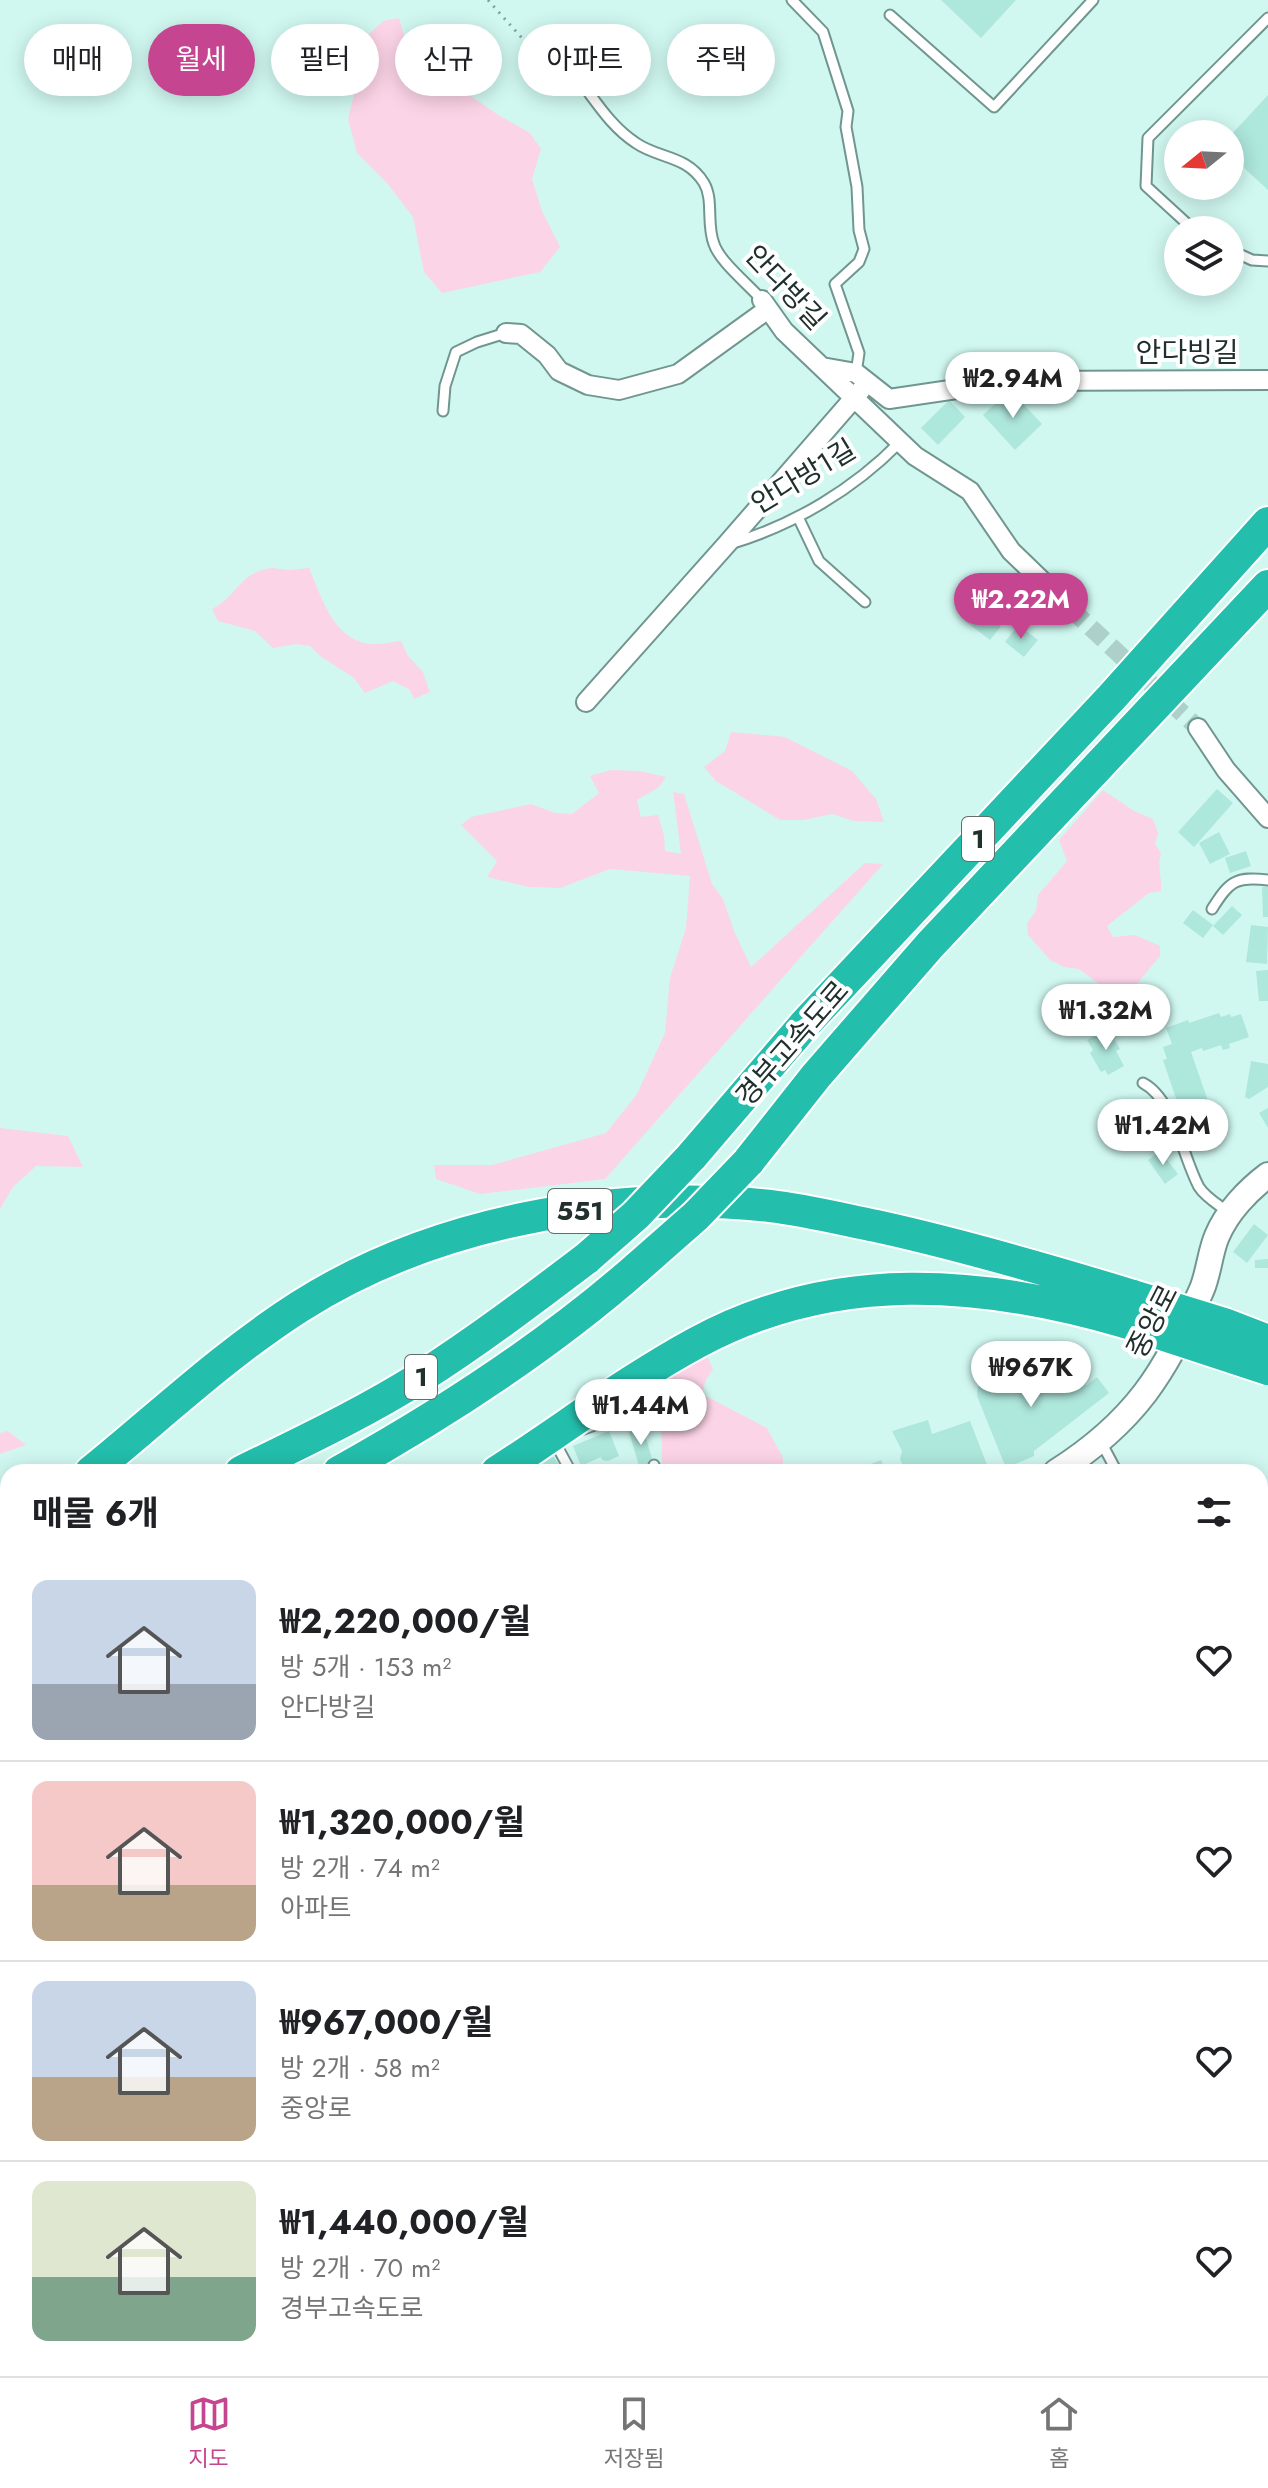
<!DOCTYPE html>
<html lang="ko">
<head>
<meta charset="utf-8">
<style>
	body { margin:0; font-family:Jost,"Noto Sans KR",sans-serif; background:#f2f2f2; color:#202124; height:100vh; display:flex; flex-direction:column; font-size:30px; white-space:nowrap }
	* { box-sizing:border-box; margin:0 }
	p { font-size:26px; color:#757577 }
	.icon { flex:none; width:44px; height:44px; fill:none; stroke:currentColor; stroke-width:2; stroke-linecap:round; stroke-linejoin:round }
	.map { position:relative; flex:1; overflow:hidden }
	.sheet { position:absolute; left:0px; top:1464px; width:1268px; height:912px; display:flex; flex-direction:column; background:#fff; border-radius:24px 24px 0 0; box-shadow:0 4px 20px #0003 }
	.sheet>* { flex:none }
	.banner { position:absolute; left:24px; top:24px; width:800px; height:72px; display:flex; gap:16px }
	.needle { width:52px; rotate:252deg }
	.tools { position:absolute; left:1164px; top:120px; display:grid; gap:16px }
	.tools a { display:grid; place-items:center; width:80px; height:80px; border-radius:50%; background:#fff; box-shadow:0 4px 20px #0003; font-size:40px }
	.price { position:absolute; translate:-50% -68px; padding:0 18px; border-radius:28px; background:#fff; color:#222; font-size:26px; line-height:52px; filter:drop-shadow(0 2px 4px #0008) }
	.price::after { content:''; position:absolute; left:50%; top:48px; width:24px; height:18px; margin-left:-12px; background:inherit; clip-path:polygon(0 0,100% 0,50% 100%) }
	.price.current { background:#c54590; color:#fff }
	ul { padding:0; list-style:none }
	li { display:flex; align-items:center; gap:24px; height:200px; padding:0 32px }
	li+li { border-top:2px solid #e0e0e0 }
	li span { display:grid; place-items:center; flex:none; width:224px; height:160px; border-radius:16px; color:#555 }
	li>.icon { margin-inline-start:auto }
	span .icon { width:96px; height:96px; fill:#fffc; stroke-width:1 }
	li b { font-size:34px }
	h2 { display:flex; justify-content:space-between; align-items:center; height:96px; padding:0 32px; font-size:34px }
	.chip { padding:0 28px; border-radius:36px; background:#fff; box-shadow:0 4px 20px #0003; font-size:28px; line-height:72px }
	.chip.current { background:#c54590; color:#fff }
	.dock { display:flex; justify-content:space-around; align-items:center; height:112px; border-top:2px solid #e0e0e0; background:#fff; font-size:22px; color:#757577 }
	.dock a { display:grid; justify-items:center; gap:4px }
	.dock .current { color:#c54590 }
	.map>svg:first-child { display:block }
	.green { fill:#fcd4e7 }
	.building { fill:#aee7dc }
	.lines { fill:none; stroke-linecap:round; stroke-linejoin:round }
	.minor-tunnel { stroke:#add0ca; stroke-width:18; stroke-dasharray:18 9; stroke-linecap:butt }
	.primary-tunnel { stroke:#add0ca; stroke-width:28; stroke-dasharray:28 14; stroke-linecap:butt }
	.service-casing { stroke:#71968f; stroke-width:13 }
	.minor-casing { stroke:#71968f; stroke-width:22 }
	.secondary-casing { stroke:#71968f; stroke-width:28 }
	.primary-casing { stroke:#fff; stroke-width:32 }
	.motorway-casing { stroke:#fff; stroke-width:36 }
	.path { stroke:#83a19c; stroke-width:3; stroke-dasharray:2 6; stroke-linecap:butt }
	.service { stroke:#fff; stroke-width:9 }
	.minor { stroke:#fff; stroke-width:18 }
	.secondary { stroke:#fff; stroke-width:24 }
	.primary { stroke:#7bd8cd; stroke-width:28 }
	.motorway { stroke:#23beac; stroke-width:32 }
	.motorway-bridge-casing { stroke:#fff; stroke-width:36; stroke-linecap:butt }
	.path-bridge { stroke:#83a19c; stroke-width:3; stroke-dasharray:2 6; stroke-linecap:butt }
	.motorway-bridge { stroke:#23beac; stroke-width:32 }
	.labels { text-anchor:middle; stroke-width:8; stroke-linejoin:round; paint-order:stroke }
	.shield { fill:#fff; stroke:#636e6c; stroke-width:2 }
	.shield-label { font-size:26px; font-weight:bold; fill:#20302d }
	.street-label { font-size:28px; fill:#20302d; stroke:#fff }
</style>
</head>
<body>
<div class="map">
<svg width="1268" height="2376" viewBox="0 0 1268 2376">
	<rect width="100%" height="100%" fill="#d0f8f1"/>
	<path class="green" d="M399,18l10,36 91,62 30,17 11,16 -9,30 10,32 18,36 -20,25 -98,21 -18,-21 -11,-55 -26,-34 -30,-30 -9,-34 20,-84 15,-14z
		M272,568l17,2 20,-2c13,29 23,70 60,76 10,1 22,-2 32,-3l7,15 15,16 7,20 -16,7 -4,-9 -17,-9 -28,12 -11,-15 -34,-22 -10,-10 -14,-2 -23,4 -18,-17 -37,-10 -6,-12c27,-14 27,-37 60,-41z
		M731,732l54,5 67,34 24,28 8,23 -30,-1 -22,-7 -28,6h-24l-64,-39 -12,-14 21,-16z
		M611,770l29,1 26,6 -7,10 -22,13 4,17 17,-2 6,20 1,16 16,3 -8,-62 11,2 28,90 11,15 11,32 17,36 114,-104 18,1 -278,315 -125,15 -44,-15 -2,-14h58l114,-32 31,-39 28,-61 5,-55 16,-50 4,-52 -80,-7 -50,19 -32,-1 -41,-10 10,-16 -36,-36 10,-8 60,-13 24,9 17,1 27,-21 -9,-17z
		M1103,790l31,21 19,8 5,14 -3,11 6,9c-4,13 1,25 0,38l-12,2 -42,33 6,11 22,-2 25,11v10l-28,34 -8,2 -10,-7 -10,3 -25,-19 -15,-2 -14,-7 -22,-25 -1,-12 9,-12 2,-16 29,-34 -8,-21z
		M0,1128l68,8 15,31 -47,-1 -23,21 -13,22z
		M707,1356l6,13 -7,11 -4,14 65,34 16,30v14h-76l-2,-8 -40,7 -3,-3 -1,-70 -4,1 -6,-4 -5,3 1,-8 44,-28z
		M8,1431l18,14 -26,9v-21z"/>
	<path class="building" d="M941,0h75l-35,38z
		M1268,95v95l-38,-35v-19z
		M1010,390l32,34 -27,26 -32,-35z
		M949,400l16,17 -27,28 -17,-17z
		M980,601l13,11 -3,5 11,9 -11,14 -25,-19z
		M1018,625l20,15 -14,17 -19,-15z
		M1217,789l16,14 -39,44 -16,-15z
		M1219,832l11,22 -20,10 -11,-21z
		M1246,851l5,15 -21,7 -5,-15z
		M1262,887h6v30h-5z
		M1232,906l10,9 -19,20 -10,-9z
		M1193,910l20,15 -10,13 -20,-15z
		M1251,925l17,2 -1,37 -21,-2z
		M1268,970v31h-9l-3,-30z
		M1219,1013l2,4 9,-3 1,3 10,-3 8,23 -20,7 1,4 -7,2 -2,-5 -18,6 -1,-3 -11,4 24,69 -28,10 -24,-71 4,-1 -4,-12 9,-3 -6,-16 22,-8 1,3z
		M1108,1028l12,21 -4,2 8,15 -16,9 -3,-5 -4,2 -11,-19 3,-3 -6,-10z
		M1251,1061l17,3v23l-19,12 -4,-2z
		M1268,1108v20l-9,-15z
		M1160,1151l18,23 -13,10 -17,-24z
		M1254,1224l14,11 -21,28 -14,-11z
		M1268,1259v9h-13v-8z
		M989,1365l98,20 10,-8 12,16 -75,58v5l-28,12 -29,-72 1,-10 5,-4z
		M928,1420l4,14 38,-13 19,49 -5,2h-82l2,-3 -4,-10 2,-8 -10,-20z
		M643,1428l10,34 -14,4 -10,-34z
		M609,1431l10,25 -11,5 -6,-1 -1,-3 -20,9 -8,-20z
		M553,1456l11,16h-32z
		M881,1460l2,5 3,-1 3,8h-39z
		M630,1467l18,4v1h-23l-1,-4z
		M1268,1864v25l-8,-2v-21z
		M1268,2102v22l-8,2v-21z
		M1268,2129v25l-8,2v-24z
		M1260,2227h8v24h-8z
		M16,2368h32v8h-32z
		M59,2368h21v8h-21z"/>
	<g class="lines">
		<path class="minor-tunnel" d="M1071,609l127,119"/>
		<path class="primary-tunnel" d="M1260,2347h8"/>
		<g class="service-casing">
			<path id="service" d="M792,0l31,32 25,79 -2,16 11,60 2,43 5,19 -5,13 -24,22 24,69 -3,20
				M890,15l104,92 99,-107
				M589,93c14,19 27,37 47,50 23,16 51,12 68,40 10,17 2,41 10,61 6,18 34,40 48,56
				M1194,230l-48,-44 2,-48 120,-120
				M1230,250l22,10 16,1
				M443,411l2,-25 11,-34 21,-10 29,-9
				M798,517l21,44 46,41
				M730,544c64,-19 124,-55 170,-102
				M1212,909c17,-27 23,-33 56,-29
				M1143,1083c31,16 40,75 56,104 6,10 20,18 29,25
				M584,1429l19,-7
				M1100,1440l17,32
				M558,1448l13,24
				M654,1472v-7
				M53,2376v-8"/>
		</g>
		<g class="minor-casing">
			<path id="minor" d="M762,300l22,31 131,125 55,35 41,60 60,58
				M506,333l15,1 26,21 12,16 29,14 31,5 59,-16 90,-65
				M822,367l34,6 33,26 122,-18 257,-1
				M586,702l140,-157 135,-155
				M1198,728l28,42 42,48
				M1260,1707l8,-3
				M0,1852l8,1
				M1260,2087l8,-3
				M1260,2178h8
				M0,2212l8,1
				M170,2376v-8
				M305,2376l17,-8"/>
		</g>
		<g class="secondary-casing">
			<path id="secondary" d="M1056,1472c79,-50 110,-100 146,-183 7,-17 8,-37 15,-53 10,-24 31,-46 51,-61
				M0,1717l8,-2"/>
		</g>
		<g class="primary-casing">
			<path id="primary" d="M1260,2317h8
				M491,2373l50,3
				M574,2376l39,-8
				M1168,2376l5,-8"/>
		</g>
		<g class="motorway-casing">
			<path id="motorway" d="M691,1157l114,-133 306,-326 157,-175
				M748,1162l68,-86 114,-131 338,-359
				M91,1472c69,-56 133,-117 208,-165 133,-85 315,-118 471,-101 35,4 71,13 106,20 87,19 172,44 257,70
				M241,1472c61,-30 123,-59 180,-95 58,-37 112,-78 166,-119
				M339,1472c106,-59 208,-125 299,-205
				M497,1472c67,-43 129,-91 199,-129 138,-75 286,-63 432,-20
				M0,1522l8,-3
				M0,1566l8,-2
				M0,1608l8,-2
				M0,1652l8,-1"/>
		</g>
		<path class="path" d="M488,0l58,65 33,22
			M1260,2261l8,-1
			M356,2376l14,-8"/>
		<use href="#service" class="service"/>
		<use href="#minor" class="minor"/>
		<use href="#secondary" class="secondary"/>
		<use href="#primary" class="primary"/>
		<use href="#motorway" class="motorway"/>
		<g class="motorway-bridge-casing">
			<path id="motorway-bridge" d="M587,1258l49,-43 55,-58
				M638,1267l58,-51 52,-54
				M1133,1296l91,28 44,17
				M1128,1323l140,46"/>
		</g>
		<path class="path-bridge" d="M580,2368l2,8"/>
		<use href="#motorway-bridge" class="motorway-bridge"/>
	</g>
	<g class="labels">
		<g class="shield">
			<rect x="962" y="817" width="32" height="44" rx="6"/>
			<rect x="548" y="1189" width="64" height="44" rx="6"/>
			<rect x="405" y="1355" width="32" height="44" rx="6"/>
		</g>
		<g class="shield-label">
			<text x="978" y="848">1</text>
			<text x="580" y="1220">551</text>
			<text x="421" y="1386">1</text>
		</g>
		<g class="street-label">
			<text transform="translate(786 287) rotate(47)" y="10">안다방길</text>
			<text x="1187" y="362">안다빙길</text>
			<text transform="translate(803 476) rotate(-31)" y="10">안다방1길</text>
			<text transform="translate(792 1043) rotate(-49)" y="10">경부고속도로</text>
			<text transform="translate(1152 1321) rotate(-63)" y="10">중앙로</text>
		</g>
	</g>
</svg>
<div class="tools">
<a><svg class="needle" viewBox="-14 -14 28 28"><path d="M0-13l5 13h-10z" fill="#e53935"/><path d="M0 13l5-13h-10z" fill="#757577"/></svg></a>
<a><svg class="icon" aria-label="layers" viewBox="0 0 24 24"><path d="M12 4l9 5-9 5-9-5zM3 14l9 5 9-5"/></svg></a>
</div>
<b class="price" style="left:1013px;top:420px">₩2.94M</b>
<b class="price current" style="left:1021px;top:641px">₩2.22M</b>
<b class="price" style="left:1106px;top:1052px">₩1.32M</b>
<b class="price" style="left:1163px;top:1167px">₩1.42M</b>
<b class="price" style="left:1031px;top:1409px">₩967K</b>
<b class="price" style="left:641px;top:1447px">₩1.44M</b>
<div class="banner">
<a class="chip">매매</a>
<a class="chip current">월세</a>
<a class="chip">필터</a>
<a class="chip">신규</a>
<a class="chip">아파트</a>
<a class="chip">주택</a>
</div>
<section class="sheet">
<h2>매물 6개<svg class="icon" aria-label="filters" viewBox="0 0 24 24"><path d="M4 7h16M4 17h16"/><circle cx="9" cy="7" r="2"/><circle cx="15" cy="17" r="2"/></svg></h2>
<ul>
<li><span style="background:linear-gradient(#c9d6e8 65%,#9aa5b1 0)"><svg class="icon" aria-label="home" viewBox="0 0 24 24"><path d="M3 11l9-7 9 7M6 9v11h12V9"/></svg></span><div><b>₩2,220,000/월</b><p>방 5개 · 153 m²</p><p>안다방길</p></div><svg class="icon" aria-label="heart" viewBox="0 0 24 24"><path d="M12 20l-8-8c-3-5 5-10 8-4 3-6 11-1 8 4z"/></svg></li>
<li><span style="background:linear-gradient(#f6c9c9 65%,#b9a48a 0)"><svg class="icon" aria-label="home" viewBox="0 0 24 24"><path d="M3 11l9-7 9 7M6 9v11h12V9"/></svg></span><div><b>₩1,320,000/월</b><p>방 2개 · 74 m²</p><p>아파트</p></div><svg class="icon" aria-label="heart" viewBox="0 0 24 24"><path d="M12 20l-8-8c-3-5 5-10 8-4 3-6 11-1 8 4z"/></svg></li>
<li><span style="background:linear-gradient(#c9d6e8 60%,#b9a48a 0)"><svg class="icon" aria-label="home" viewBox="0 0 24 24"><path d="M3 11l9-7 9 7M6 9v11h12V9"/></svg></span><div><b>₩967,000/월</b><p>방 2개 · 58 m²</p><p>중앙로</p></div><svg class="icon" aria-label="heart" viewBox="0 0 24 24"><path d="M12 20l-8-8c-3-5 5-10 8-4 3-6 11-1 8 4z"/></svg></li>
<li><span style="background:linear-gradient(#dfe7d0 60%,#7fa58c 0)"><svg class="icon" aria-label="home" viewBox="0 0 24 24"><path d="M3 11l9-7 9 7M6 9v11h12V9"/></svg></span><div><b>₩1,440,000/월</b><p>방 2개 · 70 m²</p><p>경부고속도로</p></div><svg class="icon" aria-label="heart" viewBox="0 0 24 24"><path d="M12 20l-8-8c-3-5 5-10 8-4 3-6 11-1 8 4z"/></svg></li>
</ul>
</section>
</div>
<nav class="dock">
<a class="current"><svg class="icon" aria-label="map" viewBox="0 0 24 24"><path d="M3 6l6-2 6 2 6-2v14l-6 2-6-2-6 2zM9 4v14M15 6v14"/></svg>지도</a>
<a><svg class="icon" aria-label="saved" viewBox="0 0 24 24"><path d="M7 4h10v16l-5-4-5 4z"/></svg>저장됨</a>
<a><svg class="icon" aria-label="home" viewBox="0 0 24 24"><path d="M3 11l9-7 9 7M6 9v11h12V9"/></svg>홈</a>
</nav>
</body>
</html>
